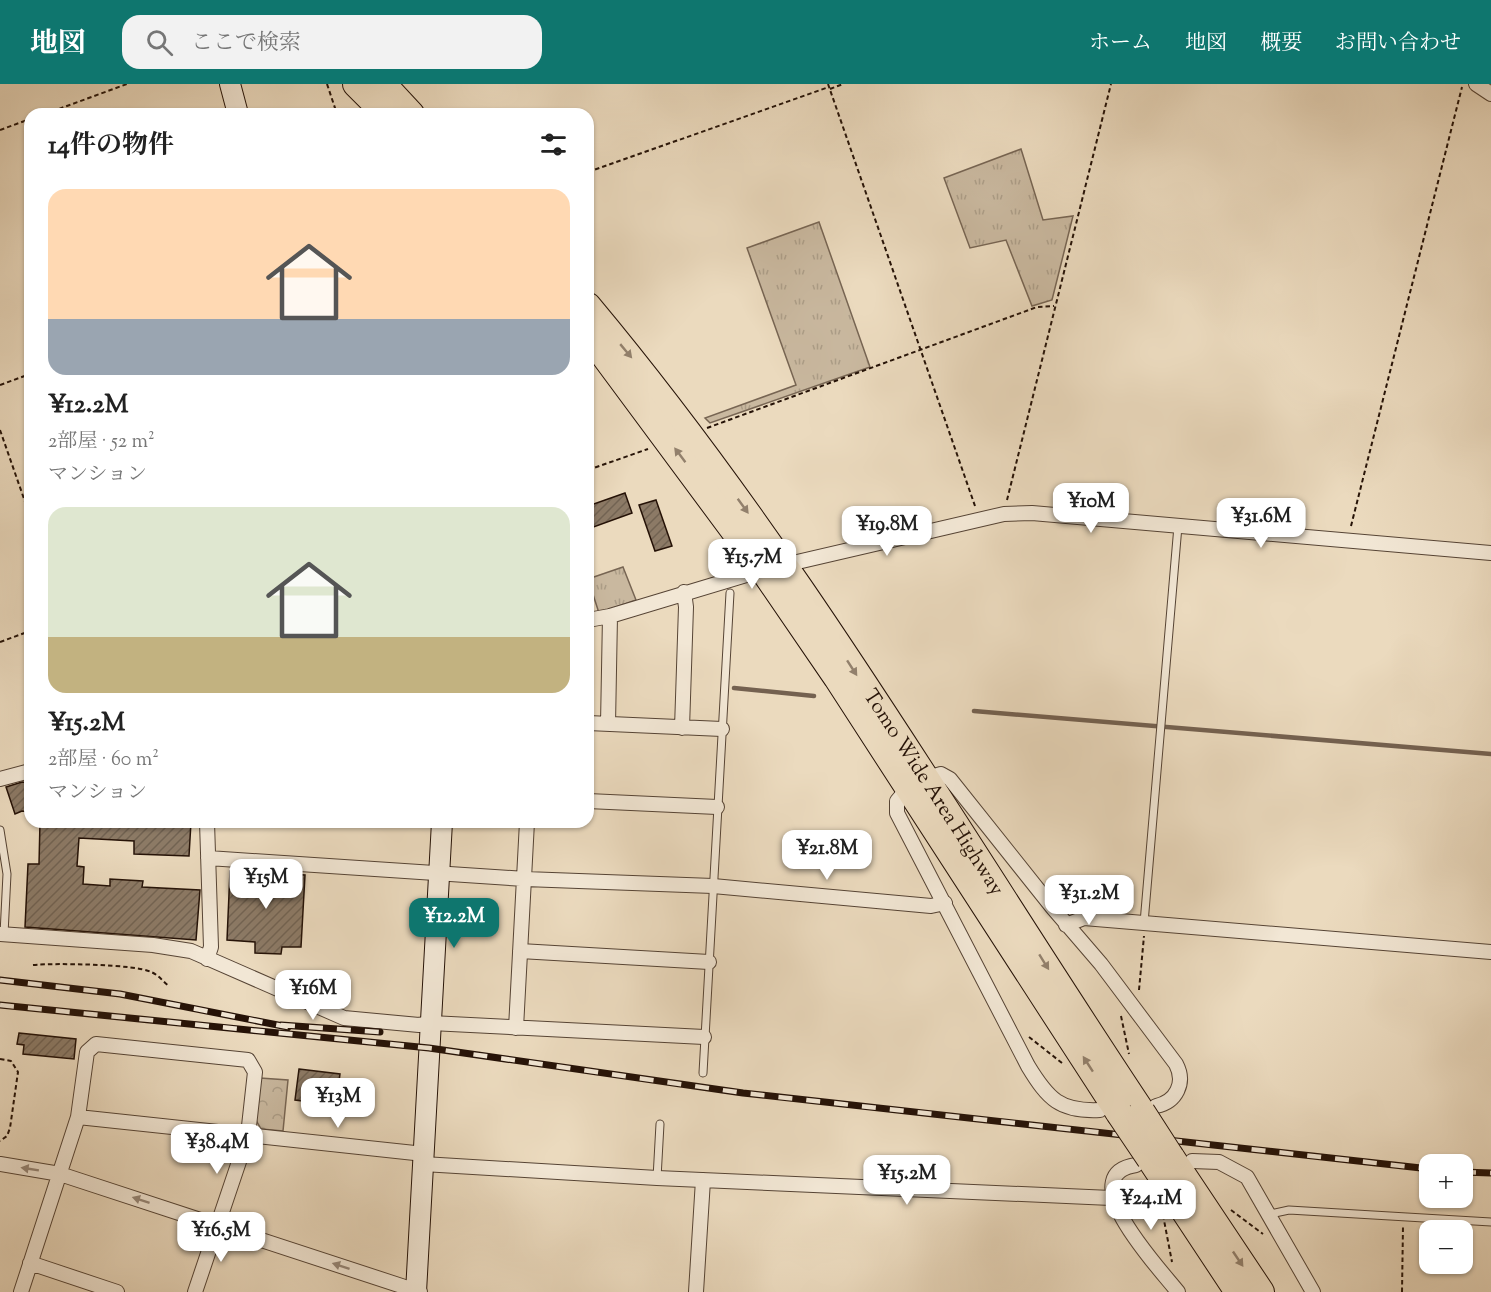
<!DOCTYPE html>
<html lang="ja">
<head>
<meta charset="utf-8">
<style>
	body { margin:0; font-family:"Sorts Mill Goudy","Noto Serif JP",serif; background:#f2f2f2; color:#222; height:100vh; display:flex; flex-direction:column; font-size:22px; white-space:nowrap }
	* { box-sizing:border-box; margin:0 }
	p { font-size:20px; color:#767676 }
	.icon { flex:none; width:33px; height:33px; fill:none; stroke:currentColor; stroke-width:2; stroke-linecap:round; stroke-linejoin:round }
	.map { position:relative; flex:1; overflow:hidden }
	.side { position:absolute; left:24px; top:24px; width:570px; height:720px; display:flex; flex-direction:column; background:#fff; border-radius:18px; box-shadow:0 2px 4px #0004 }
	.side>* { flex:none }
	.tools { position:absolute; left:1419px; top:1070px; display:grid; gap:12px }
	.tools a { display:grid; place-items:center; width:54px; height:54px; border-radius:12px; background:#fff; box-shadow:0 2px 4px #0004; font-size:30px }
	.price { position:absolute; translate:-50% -51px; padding:0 14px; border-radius:12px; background:#fff; color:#222; font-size:20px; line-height:39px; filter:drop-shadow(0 2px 3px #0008) }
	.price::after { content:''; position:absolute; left:50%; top:36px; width:18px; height:14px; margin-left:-9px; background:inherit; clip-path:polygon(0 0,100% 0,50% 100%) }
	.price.active { background:#0f766e; color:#fff }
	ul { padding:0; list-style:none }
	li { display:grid; align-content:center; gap:12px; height:318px; padding:0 24px }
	li span { display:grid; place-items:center; height:186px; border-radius:18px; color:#555 }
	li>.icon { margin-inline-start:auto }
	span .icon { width:108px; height:108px; fill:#fffc; stroke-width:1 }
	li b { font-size:26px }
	h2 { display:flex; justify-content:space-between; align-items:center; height:72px; padding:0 24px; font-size:26px }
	header { display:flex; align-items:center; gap:36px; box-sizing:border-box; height:84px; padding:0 30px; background:#0f766e; color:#fff }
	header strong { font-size:28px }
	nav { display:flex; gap:33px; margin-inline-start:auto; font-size:21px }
	.search { width:420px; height:54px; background:#f2f2f2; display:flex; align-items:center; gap:15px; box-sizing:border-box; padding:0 21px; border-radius:18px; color:#767676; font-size:22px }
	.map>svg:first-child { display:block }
	.grass { fill:url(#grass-tufts); stroke:#776553; stroke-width:1.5 }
	.forest { fill:url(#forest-crowns); stroke:#776553; stroke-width:1.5 }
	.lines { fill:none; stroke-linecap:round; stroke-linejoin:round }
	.stream { stroke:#746150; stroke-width:4.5 }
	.building { fill:url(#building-hatch); stroke:#251207; stroke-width:1.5 }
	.lane-casing { stroke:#564435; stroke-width:9 }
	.street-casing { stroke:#564435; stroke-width:16 }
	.secondary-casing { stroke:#251207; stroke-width:22 }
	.highway-casing { stroke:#251207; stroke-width:28 }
	.path { stroke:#251207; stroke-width:2; stroke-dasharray:4.5 3; stroke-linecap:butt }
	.lane { stroke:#f2e7d5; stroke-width:7 }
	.street { stroke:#f2e7d5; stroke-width:14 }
	.secondary { stroke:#f2e7d5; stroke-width:20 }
	.highway { stroke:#ebdabe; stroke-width:26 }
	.rail-casing { stroke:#251207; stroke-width:7 }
	.rail { stroke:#f2e7d5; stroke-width:4.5; stroke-dasharray:14; stroke-linecap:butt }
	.highway-bridge-casing { stroke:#251207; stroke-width:28; stroke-linecap:butt }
	.highway-bridge { stroke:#ebdabe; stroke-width:26 }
	.oneway { fill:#92806c }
	.oneway2 { fill:#968778 }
	.labels { text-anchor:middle; stroke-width:5; stroke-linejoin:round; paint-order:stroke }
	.street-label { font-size:21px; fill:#251207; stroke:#f2e7d5 }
</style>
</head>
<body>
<header>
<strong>地図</strong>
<div class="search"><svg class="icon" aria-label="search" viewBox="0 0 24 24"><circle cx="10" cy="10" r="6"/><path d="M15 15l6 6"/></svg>ここで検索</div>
<nav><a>ホーム</a><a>地図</a><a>概要</a><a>お問い合わせ</a></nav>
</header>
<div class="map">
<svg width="1491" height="1208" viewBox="0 0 1491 1208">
	<defs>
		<pattern id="grass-tufts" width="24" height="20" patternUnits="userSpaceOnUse" patternTransform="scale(1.5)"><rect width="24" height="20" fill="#c9b89f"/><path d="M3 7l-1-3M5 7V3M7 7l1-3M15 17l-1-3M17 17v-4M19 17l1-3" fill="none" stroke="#ac9d87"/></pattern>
		<pattern id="forest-crowns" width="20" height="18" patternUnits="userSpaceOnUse" patternTransform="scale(1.5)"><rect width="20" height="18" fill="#c9b89f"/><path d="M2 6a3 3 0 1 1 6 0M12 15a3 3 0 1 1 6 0" fill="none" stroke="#ac9d87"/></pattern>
		<pattern id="building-hatch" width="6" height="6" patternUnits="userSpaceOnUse" patternTransform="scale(1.5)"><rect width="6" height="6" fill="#8c7a66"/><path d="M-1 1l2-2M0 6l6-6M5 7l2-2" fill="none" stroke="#726352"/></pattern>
	</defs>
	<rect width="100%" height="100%" fill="#ebdabe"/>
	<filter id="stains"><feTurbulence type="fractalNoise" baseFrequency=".00333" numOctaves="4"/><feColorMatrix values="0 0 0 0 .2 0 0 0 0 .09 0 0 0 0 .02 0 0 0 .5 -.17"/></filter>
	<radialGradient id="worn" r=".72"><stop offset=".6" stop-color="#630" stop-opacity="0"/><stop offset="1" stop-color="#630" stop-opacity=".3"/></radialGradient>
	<path class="grass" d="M1021,65l22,71 30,-4 -21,84 -20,6 -26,-66 -36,8 -26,-70z
		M819,138l51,145 -160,56 -5,-5 91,-33 -49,-137z
		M623,483l13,33 -37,13 -11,-34z"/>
	<path class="forest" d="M260,994l28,2 -5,51 -22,-2 -5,-9z"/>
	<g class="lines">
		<path class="stream" d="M734,604l80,8
			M974,627l517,43"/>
	</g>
	<path class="building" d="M625,409l7,20 -44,16v-23z
		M656,416l16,46 -17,5 -16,-46z
		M22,698l8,1v29l-8,-1 -7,3 -9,-27z
		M40,738h151l-2,34 -55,-2v-13l-55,-3 -2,28 7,1 -1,17 27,2v-7l33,2 -1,6 58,3 -4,50 -171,-13 3,-63h11z
		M230,787l75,4 -4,72h-19l-1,7 -26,-1v-11l-28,-2z
		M19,949l57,6 -2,20 -51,-5 1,-9 -7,-1z
		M299,985l41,5 -4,31 -41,-5z"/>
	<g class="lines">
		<g class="lane-casing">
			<path id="lane" d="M0,746l7,44 -3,60
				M1144,839l34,-397
				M703,989l27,-480
				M657,1094l3,-54
				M1270,1130l19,-4 202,12"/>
		</g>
		<g class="street-casing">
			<path id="street" d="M1476,0l15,10
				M588,536l22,-4 153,-46 241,-56 28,-1 459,40
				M588,639l134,6
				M608,640l2,-108
				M682,644l4,-121 -2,-15
				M0,695l30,-8
				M924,695l17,-5 9,5 102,128 49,57 75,100c10,19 0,38 -20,42
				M907,705l-10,12v12l131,253c20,33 32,46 72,44
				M588,717l129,6
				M207,738l4,125 -4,12
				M208,774l317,21 188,7 218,20 14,-3
				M1066,841l18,-7 407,34
				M0,850l153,11 38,6 153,67 75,7 12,-2 273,14
				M520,867l189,11
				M516,944l11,-206
				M78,1033l346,37
				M1192,1077l27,1 28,15 66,115
				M0,1080l60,10 360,118
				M423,1080l234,14 454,20
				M1136,1081c-66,10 25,105 42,127
				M30,1179l87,29
				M21,1208l57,-175 9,-65 9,-8 152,16 7,12 -7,63 -53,157
				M696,1208l7,-112"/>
		</g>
		<g class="secondary-casing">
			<path id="secondary" d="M230,0l8,30
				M416,1208l26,-470"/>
		</g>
		<g class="highway-casing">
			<g id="highway">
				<path d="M356,0l30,30"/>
				<path d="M383,0l28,30"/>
				<path id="s1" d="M588,222c210,251 373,535 554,806"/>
				<path d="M588,250l175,236 74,108 282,435"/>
				<path d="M1171,1073l90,135"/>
				<path d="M1150,1075l88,133"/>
			</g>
		</g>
		<path class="path" d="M327,0l10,30
			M828,0l147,422
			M830,5l13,-5
			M45,30l82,-30
			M0,46l30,-11
			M588,88l241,-85
			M0,301l30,-11
			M707,344l330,-121 17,-1
			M0,346l30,86
			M588,386l60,-21
			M1007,416l104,-416
			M1351,442l111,-439
			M0,558l30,-11
			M33,881c20,-2 103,-1 118,7 8,3 12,10 18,14
			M1139,906l5,-54
			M1121,932l8,38
			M1029,953l33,26
			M0,975l11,2 7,11 -8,56 -3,8 -7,5
			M1231,1126l32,24
			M1163,1131l9,47
			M1402,1208l1,-66"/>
		<use href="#lane" class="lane"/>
		<use href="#street" class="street"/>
		<use href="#secondary" class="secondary"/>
		<use href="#highway" class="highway"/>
		<g class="rail-casing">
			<path id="rail" d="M0,896l120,14 168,33
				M0,921l429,43 314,45 687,76
				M281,941l99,7
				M1462,1088l29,1"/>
		</g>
		<use href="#rail" class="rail"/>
		<g class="highway-bridge-casing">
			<path id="highway-bridge" d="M1142,1028l29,45
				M1119,1029l31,46"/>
		</g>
		<use href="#highway-bridge" class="highway-bridge"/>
	</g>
	<defs><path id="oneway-solid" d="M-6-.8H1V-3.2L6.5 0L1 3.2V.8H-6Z" transform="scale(1.5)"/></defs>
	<g class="oneway">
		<use href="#oneway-solid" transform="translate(626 267) rotate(50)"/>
		<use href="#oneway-solid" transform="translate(680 371) rotate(-127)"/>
		<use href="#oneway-solid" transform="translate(743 422) rotate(54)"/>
		<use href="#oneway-solid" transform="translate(852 584) rotate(57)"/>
		<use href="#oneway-solid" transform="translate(1044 878) rotate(58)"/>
		<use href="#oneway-solid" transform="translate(1088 980) rotate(-123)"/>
		<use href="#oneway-solid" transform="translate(1238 1175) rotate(56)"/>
	</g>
	<g class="oneway2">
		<use href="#oneway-solid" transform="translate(30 1085) rotate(-171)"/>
		<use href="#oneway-solid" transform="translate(141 1116) rotate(-162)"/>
		<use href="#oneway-solid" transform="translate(341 1182) rotate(-162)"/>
	</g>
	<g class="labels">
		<g class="street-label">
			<text dy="7" stroke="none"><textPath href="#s1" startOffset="597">Tomo Wide Area Highway</textPath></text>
		</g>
	</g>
	<rect width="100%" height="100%" filter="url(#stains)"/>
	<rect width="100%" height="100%" fill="url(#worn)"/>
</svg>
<div class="tools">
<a>+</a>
<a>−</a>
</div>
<b class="price" style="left:1091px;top:450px">¥10M</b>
<b class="price" style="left:1261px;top:465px">¥31.6M</b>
<b class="price" style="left:887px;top:473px">¥19.8M</b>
<b class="price" style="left:752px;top:506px">¥15.7M</b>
<b class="price" style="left:827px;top:797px">¥21.8M</b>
<b class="price" style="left:266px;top:826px">¥15M</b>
<b class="price" style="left:1089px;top:842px">¥31.2M</b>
<b class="price active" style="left:454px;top:865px">¥12.2M</b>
<b class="price" style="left:313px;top:937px">¥16M</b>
<b class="price" style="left:338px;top:1045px">¥13M</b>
<b class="price" style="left:217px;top:1091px">¥38.4M</b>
<b class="price" style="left:907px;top:1122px">¥15.2M</b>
<b class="price" style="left:1151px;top:1147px">¥24.1M</b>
<b class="price" style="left:221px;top:1179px">¥16.5M</b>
<section class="side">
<h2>14件の物件<svg class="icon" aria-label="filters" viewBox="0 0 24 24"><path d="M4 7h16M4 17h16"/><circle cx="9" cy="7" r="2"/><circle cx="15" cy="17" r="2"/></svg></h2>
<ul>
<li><span style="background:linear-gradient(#ffd9b3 70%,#9aa5b1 0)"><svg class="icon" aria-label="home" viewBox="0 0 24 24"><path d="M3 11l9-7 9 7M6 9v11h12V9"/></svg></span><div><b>¥12.2M</b><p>2部屋 · 52 m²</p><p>マンション</p></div></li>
<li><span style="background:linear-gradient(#dfe7d0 70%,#c2b280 0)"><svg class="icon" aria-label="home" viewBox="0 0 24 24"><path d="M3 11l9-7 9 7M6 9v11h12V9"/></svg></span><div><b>¥15.2M</b><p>2部屋 · 60 m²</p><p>マンション</p></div></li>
</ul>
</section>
</div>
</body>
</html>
